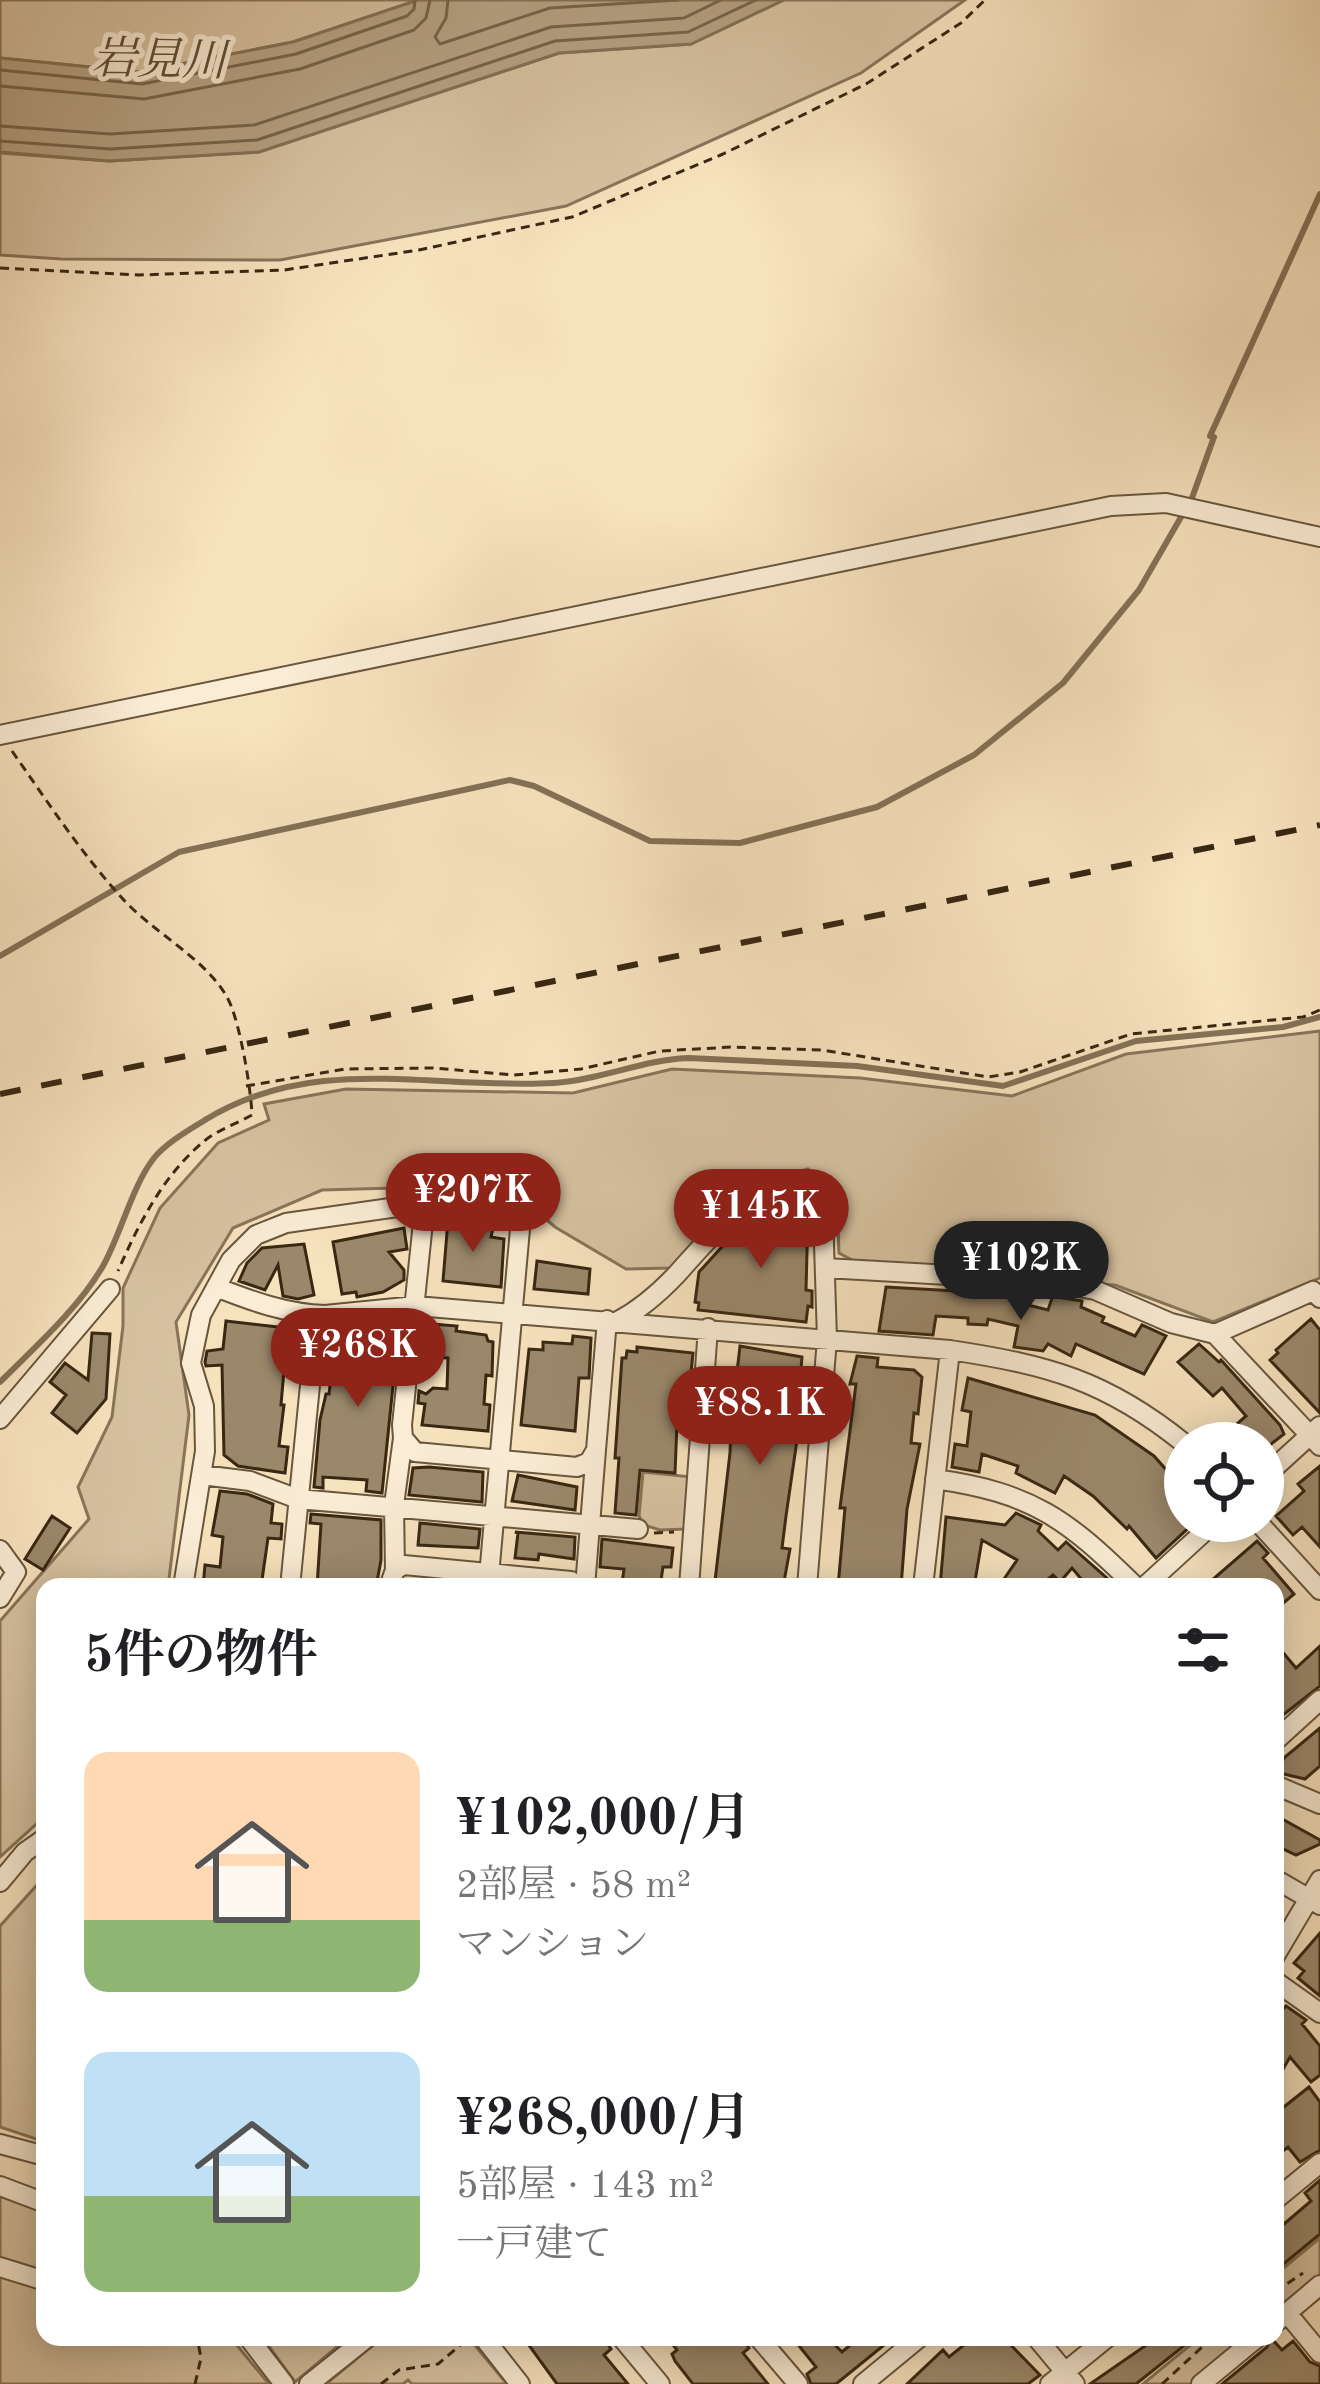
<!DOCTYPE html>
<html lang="ja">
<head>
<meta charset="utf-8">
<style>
	body { margin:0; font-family:"Old Standard TT","Noto Serif JP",serif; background:#f6f6f6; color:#202124; height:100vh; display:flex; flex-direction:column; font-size:45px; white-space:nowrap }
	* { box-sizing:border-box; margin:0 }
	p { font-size:39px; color:#757577 }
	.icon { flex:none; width:66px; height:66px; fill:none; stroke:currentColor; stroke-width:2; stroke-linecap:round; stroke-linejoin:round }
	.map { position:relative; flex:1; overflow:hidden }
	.drawer { position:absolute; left:36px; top:1578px; width:1248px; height:768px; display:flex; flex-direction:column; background:#fff; border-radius:24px; box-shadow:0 6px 30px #0003 }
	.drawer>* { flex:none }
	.buttons { position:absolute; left:1164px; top:1422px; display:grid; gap:24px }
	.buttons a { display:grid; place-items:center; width:120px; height:120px; border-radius:50%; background:#fff; box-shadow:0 6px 30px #0003; font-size:60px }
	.price { position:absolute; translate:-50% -102px; padding:0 27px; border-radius:42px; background:#8f2418; color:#fff; font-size:39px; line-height:78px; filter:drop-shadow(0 3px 6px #0008) }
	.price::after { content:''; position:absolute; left:50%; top:72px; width:36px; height:27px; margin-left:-18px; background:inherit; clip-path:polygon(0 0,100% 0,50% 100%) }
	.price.active { background:#222; color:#fff }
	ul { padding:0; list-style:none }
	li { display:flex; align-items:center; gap:36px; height:300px; padding:0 48px }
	li span { display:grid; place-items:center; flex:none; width:336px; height:240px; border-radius:24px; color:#555 }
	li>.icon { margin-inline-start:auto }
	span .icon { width:144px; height:144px; fill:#fffc; stroke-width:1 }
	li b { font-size:51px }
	h2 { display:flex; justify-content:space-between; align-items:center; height:144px; padding:0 48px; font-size:51px }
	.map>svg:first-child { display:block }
	.green { fill:#d7c2a1; stroke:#88745a; stroke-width:3 }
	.water { fill:#b6a284; stroke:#847156; stroke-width:3 }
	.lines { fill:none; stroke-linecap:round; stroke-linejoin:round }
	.shore { stroke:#77644b; stroke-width:3 }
	.stream { stroke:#847156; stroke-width:6 }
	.building { fill:#9b886b; stroke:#382712; stroke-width:3 }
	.minor-casing { stroke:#68563d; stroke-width:22 }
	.path { stroke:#382712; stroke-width:3; stroke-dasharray:9 6; stroke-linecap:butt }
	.minor { stroke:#faecd5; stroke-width:18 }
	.rail { stroke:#382712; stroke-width:6; stroke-dasharray:21 21; stroke-linecap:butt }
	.labels { text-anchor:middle; stroke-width:10; stroke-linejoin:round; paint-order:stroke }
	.water-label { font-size:45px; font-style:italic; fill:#5e4c34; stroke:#faecd5 }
</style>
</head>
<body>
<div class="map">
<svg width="1320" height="2384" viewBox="0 0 1320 2384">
	<rect width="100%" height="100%" fill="#f7e2be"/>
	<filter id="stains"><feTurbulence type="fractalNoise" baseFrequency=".00167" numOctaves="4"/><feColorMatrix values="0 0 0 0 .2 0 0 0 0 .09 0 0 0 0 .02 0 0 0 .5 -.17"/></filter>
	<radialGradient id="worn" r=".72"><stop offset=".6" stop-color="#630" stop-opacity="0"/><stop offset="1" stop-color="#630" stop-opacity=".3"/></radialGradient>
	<path class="green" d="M0,0h418l-125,42 -153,30 -140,-14z
		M784,0h181l-104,73 -295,133 -286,54 -219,-1 -61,-4v-102l109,8 150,-9 300,-99 132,-9z
		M1320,1031v247l-107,44 -98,-37 -246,-16 -30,-16 -2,-53 -29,-31 -51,14 -85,85 -46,1 -71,-42 -49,-42 -184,5 -89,38 -57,94 13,93 -21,172h-123v165l-6,6 6,16v42l-45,41v-236l89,-102 -11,-32 34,-70 11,-91v-38l37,-80 58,-65 51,-23 -5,-16 82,-15 227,4 99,-24 188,9 152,18 114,-42z
		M643,1472l49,5 -5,52 -27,1 -16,-5 -5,-9z
		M45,1876v266l-45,-15v-201z
		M0,2191l45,18v128h185l39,47h-269z
		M1320,2238v43l-45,37v-43z
		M262,2337h87l-54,45z
		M383,2337h85l39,47h-95l-4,-4 -5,4h-77z
		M1200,2337h51l-57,47h-51z"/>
	<path class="water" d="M418,0h366l-93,44 -132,9 -300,99 -150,9 -109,-9v-94l140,14 153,-30z"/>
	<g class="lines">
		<path class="shore" d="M448,0l-2,18 -11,19 5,7 110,-36 128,-8
			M0,70l142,14 154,-30 111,-38 7,-7 1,-9
			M0,86l144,13 156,-30 114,-39 12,-12 4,-18
			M0,126l110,8 144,-9 297,-98 133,-9 37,-18
			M0,141l110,8 147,-9 298,-99 133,-9 68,-32"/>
		<path class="stream" d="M0,956l179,-104 331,-72 24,6 116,55 90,2 137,-36 97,-52 89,-72 76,-93 53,-92 22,-61 -4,-1 110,-242
			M0,1382c35,-35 78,-73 103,-116 18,-32 29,-80 51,-108 12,-15 35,-28 51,-38 111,-68 228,-30 349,-37 46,-3 88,-23 134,-25l169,8 146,20 133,-45 147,-14 37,-10"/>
	</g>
	<path class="building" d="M767,1207l37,3v4l4,1 -2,75 6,1v16l-4,-1 -2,16 -108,-12 1,-7 -4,-1 4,-30 31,-34 8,7 9,-11 12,9 3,-33z
		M448,1220l29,2v3l16,3 -2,9 13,2 -3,48 -58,-6z
		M404,1228l3,21 -18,3 15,18v10l-21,12 -26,5 -1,-5 -14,2 -9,-52z
		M304,1244l10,51 -16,4 -15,-3 -5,-31 -13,25 -26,-9 8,-18 15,-15z
		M537,1261l53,8 -2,25 -54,-5z
		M886,1287l123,7 8,4 -1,4 32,8 4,-12 5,-1 25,4 -1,6 23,10 -2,5 33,14 7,-11 24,11 -22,38 -68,-30 -5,12 -23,-12 -5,7 -29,-4 4,-21 -30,-7 -1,6 -19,-1v-6l-32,-2 -3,19 -54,-4z
		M1311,1319l9,11v83l-50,-53 8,-7 -2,-3z
		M226,1321l61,7 -1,5 13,2 -4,36 -11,-1 -3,35h3l-5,41 9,1 -3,26 -47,-7 -14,-11 -2,-90 -16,1 -1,-4 2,-11 16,-2z
		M432,1324l25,2 -1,5 30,4 2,6 5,1 -1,34 -6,-1 -2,29 6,1 -2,26 -66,-6 3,-21 -7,-1 1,-12 7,3 7,-6 14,1 1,-31 -18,-1z
		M343,1328l55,9 -16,156 -16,-2 1,-11 -44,-3v11l-9,-1 6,-67 6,-26h3l6,-49 8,1z
		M92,1333l18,1 -4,65 -29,34 -25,-20 14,-18 -16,-13 15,-19 23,17z
		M573,1336l18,2 -2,40h-10l-4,53 -54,-6 8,-76 14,1v-8l29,2z
		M1199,1344l20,18 2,-2 59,65 4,9 -18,14 -3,-5h-33l14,-12 -6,-8 8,-7 -24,-28 -9,8 -35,-34z
		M740,1346l62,11 -3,35 6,1 -3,40h-4l-12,83 -4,32 8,1 -7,38 -68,-6 15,-128 3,-73 3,1z
		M637,1347l56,6 -2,20h-3l-1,14 -4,-1 -2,37h-4l-2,50 -35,-3 -4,45 -21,-2 4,-55h-4l7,-100h4l1,-7 10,1z
		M857,1356l21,2 -1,9 37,3 8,7 -4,37 -4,-1 -3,30 9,1 -13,65 -6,78h-63l7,-79h-5l16,-124h-6z
		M968,1378l127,37 59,41 31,35v30h11l-40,37 -27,-32 -2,3 -34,-33 -29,-20 -9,17 -39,-20 2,-7 -36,-12 -3,18 -27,-5 3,-23 12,2 4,-34 -9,-2z
		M1320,1466v81l-18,-20 -9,8 -17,-19 28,-25 -6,-7z
		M429,1467l54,5 -1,30 -73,-7 4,-27z
		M518,1475l59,12 -2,23 -63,-9z
		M220,1491l27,3 26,10 -2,19 11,1 -1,15 -13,-1 -7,49h-58l2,-22 15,2 3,-30 -11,-2z
		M1016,1513l25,12 -3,6 20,19 8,-8 51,45h-29l-16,-19 -12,14 -7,-7 -15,12h-22l-12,-8 13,-19 -35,-20 -8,47h-34l6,-70 59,8z
		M311,1514l70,6v40l-5,27h-59l4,-63 -11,-1z
		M52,1516l18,12 -27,42 -18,-11z
		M420,1523l60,6 -2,19 -60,-3z
		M515,1532l60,5 -1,22 -35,-5 -1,6 -23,-2 3,-25z
		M602,1539l71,9 -2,19h-8l-3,20 -38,-3 2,-15 -24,-2z
		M1257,1541l11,12 -5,5 31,36 -19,16v-23h-71z
		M1275,1643l21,25 24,-22v40l-37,29h-8z
		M1320,1728v38l-15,13 -30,-7 10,-15z
		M1275,1815l45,25v4l-24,11 -21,-10z
		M1320,1933v63l-22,-18 6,-7 -10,-8z
		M1286,2006l20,14 -4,4 18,22v29l-9,7 -21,-25 -15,26v-65z
		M1309,2087l11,15v48l-20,12 -12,-15 -13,10v-43z
		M1320,2180v54l-45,37v-58l9,11 27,-23 -6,-8z
		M523,2337h80l8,12 -7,6 24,29h-71z
		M667,2337h74l8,11 -6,5 25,31h-75l-18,-23 -3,-7 5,-4z
		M792,2337h35l15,15 18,-15h34l-58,47h-25l-4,-10 9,-7z
		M974,2337h29l37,38 -12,9h-121l36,-34 6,7z
		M1158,2337h37l-59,47h-46z
		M1271,2338l11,12 11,-9 17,21 10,4v18h-98l45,-37z"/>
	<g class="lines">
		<g class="minor-casing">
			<path id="minor" d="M0,735l1111,-229 55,-3 154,34
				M425,1203l-23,222 1,13 12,14 162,15 12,-5 7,-12 11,-130
				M825,1268l213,12 57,10 76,33 44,11
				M216,1287c35,14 71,27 109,28
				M1320,1298l-7,-7 -98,43 105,112
				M618,1321c23,-12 41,-28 59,-47 26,-28 122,-149 146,-61l4,126 -20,248
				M0,1419l110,-130
				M202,1475l48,6 48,18 340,30
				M1263,1478l57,-52
				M935,1479c98,14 132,40 201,108
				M1257,1521l63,69
				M0,1550l16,22 -16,26
				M395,1570l-1,-65 9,-67
				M183,1587l22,-136 -1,-45 -13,-43 10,-48 30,-55 25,-25 30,-12 139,-20 82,8 9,8 4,10 -32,358
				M290,1587l23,-232 12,-40 91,-9 534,44c98,15 156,30 235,94
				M389,1587l6,-17 9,-5 167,16 6,6
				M585,1587l11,-137
				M689,1587l19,-259
				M923,1587l27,-237
				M1144,1587l72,-66
				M1275,1741l45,-41
				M1275,1785l45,19
				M1275,1879l45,26
				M0,1882l25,-30 20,-14
				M1275,1956l45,-76
				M1275,1981l45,32
				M0,2144l45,12
				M0,2186l45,17
				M1275,2200l45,-37
				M0,2267l45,14
				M1287,2313l33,40
				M1275,2323l45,-38
				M248,2337l36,47
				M483,2337l37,47
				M621,2337l39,47
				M758,2337l40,47
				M1036,2337l39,47
				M309,2384l59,-47
				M863,2384l57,-47
				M1050,2384l58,-47
				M1201,2384l57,-47"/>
		</g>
		<path class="path" d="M0,268l139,7 145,-5 135,-20 153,-33 151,-63 143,-70 95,-61 24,-23
			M12,751c35,50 69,102 110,147 29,33 86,62 106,101 12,23 23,90 24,116 -16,9 -37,16 -50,28 -39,33 -64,82 -84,128
			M246,1086l99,-17 88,-1 81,7 67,-6 79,-18 72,-4 90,3 166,27 32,-5 111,-38 172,-17 17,-7
			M654,1533l20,-1
			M1275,2292l28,-19
			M195,2384l6,-26 -4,-21
			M381,2384l18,-14 39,-6 26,-22
			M1162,2384l51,-47"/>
		<use href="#minor" class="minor"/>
		<path class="rail" d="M0,1094l1320,-269"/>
	</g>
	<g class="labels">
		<g class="water-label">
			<text transform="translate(159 58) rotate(1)" y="16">岩見川</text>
		</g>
	</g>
	<rect width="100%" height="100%" filter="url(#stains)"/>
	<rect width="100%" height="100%" fill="url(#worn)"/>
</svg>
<div class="buttons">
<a><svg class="icon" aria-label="locate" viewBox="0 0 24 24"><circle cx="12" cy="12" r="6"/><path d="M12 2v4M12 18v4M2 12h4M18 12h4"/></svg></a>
</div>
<b class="price" style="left:473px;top:1255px">¥207K</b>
<b class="price" style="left:761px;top:1271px">¥145K</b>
<b class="price active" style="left:1021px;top:1323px">¥102K</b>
<b class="price" style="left:358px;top:1410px">¥268K</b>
<b class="price" style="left:760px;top:1468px">¥88.1K</b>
<section class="drawer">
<h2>5件の物件<svg class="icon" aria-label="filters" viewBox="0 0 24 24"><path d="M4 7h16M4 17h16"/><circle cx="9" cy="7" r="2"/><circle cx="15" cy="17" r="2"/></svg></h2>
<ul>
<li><span style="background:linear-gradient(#ffd9b3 70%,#8fb573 0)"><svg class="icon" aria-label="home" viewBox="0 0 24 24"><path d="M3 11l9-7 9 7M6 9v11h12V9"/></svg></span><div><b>¥102,000/月</b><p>2部屋 · 58 m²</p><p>マンション</p></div></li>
<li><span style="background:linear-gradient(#bfe0f5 60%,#8fb573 0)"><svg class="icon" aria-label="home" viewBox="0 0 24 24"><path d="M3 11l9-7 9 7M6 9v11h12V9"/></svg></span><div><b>¥268,000/月</b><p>5部屋 · 143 m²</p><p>一戸建て</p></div></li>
</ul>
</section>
</div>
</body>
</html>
